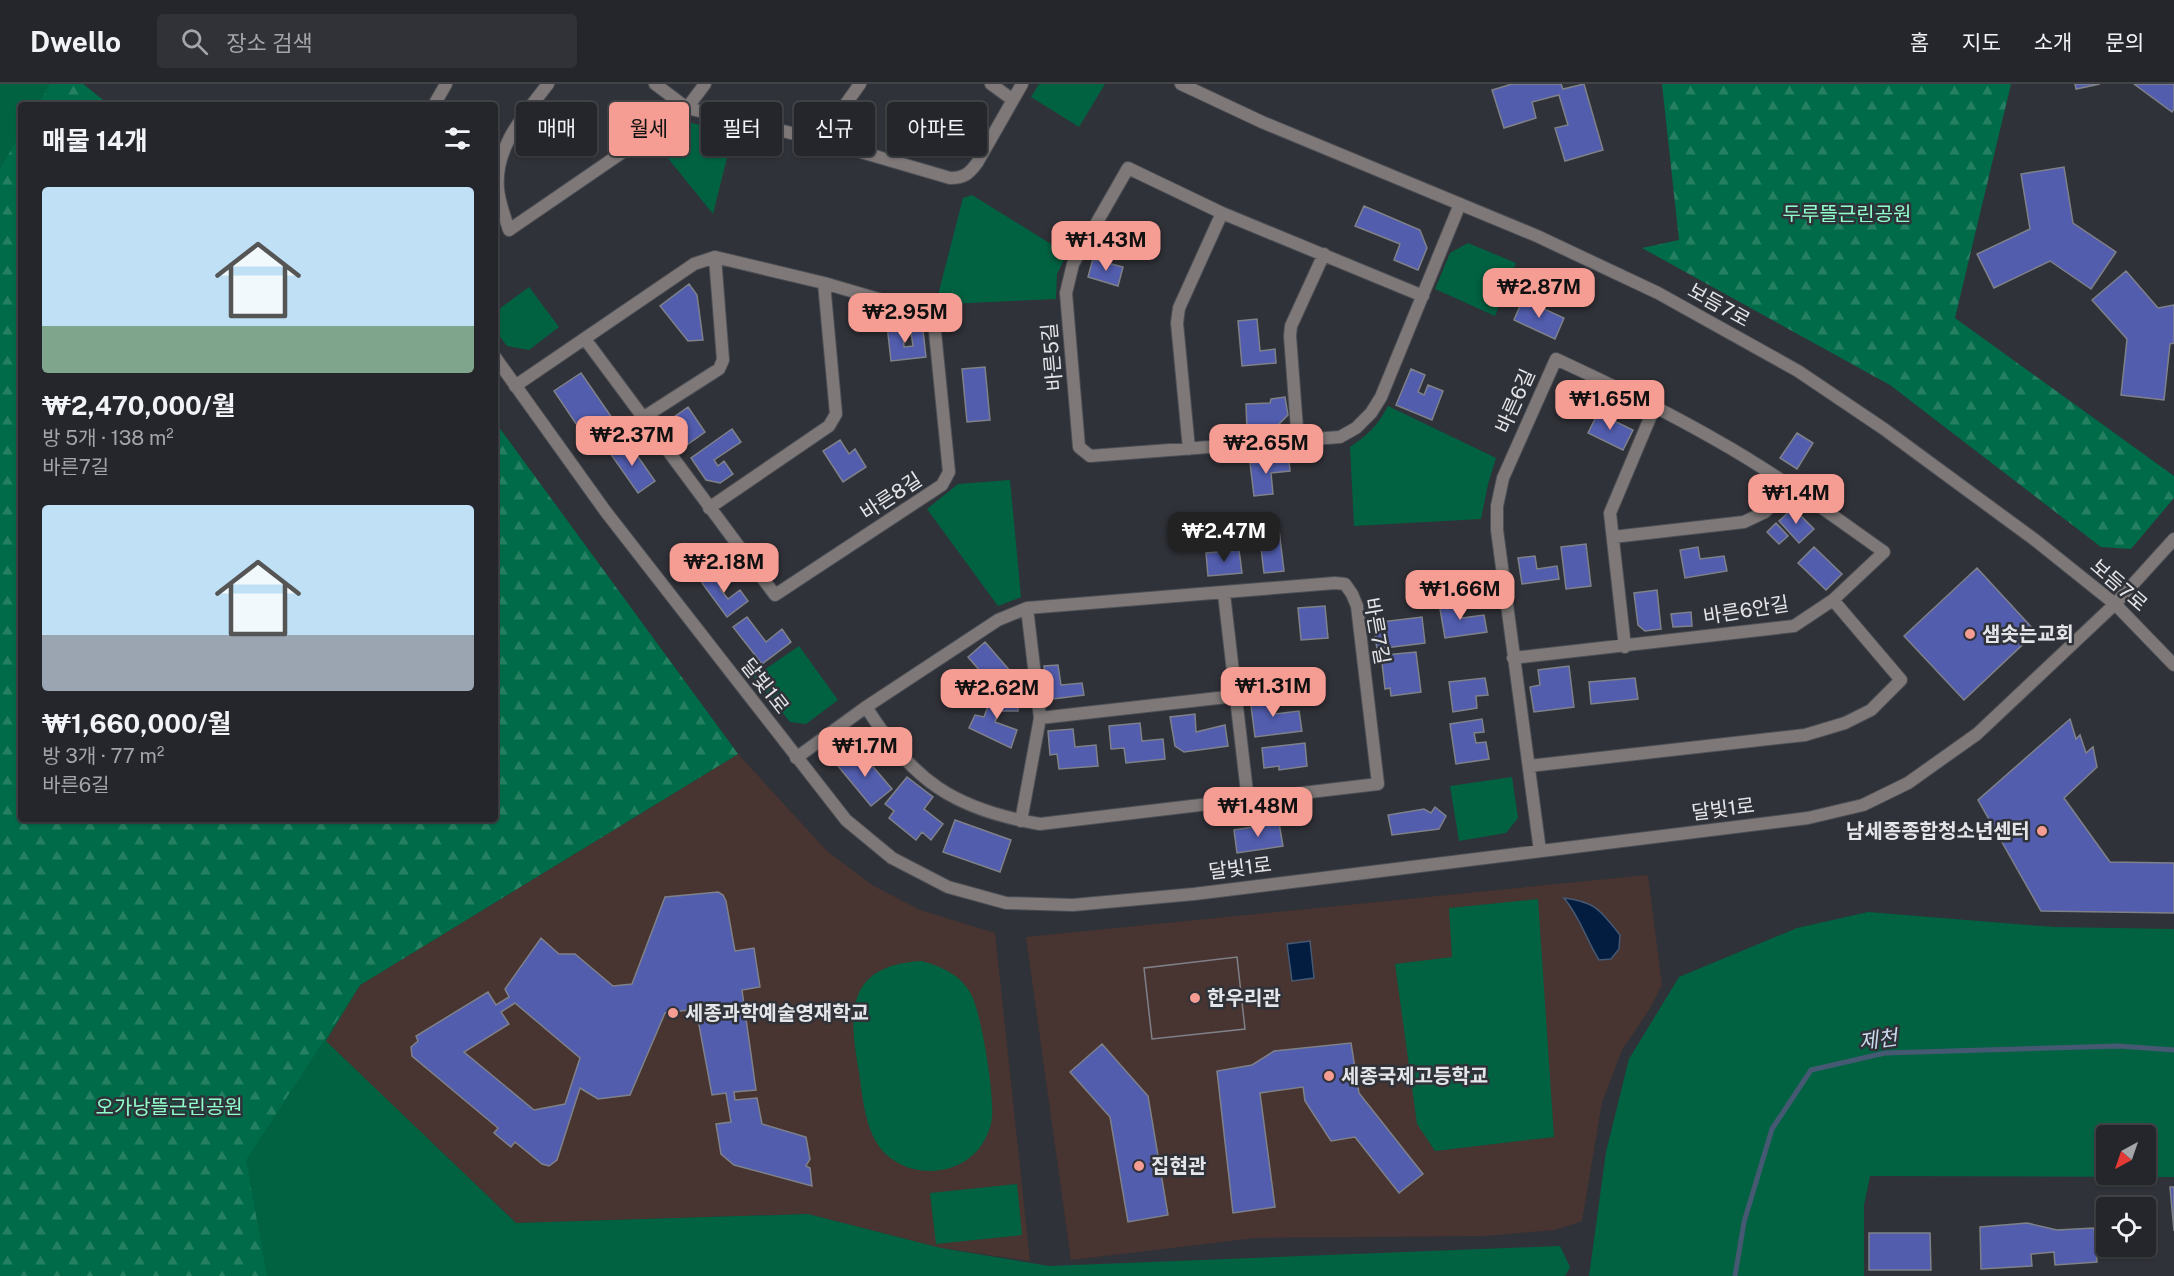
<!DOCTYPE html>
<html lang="ko">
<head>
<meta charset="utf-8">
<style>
	body { margin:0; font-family:"Public Sans","Noto Sans KR",sans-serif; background:#303237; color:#f1f3f6; height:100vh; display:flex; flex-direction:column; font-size:22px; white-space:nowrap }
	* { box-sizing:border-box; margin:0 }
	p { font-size:20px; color:#a3a5a9 }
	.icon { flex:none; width:33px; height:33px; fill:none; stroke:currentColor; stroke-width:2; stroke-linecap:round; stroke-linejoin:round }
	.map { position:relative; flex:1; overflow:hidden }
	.details { position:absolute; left:18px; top:18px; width:480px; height:720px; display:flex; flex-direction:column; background:#24262b; border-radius:6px; box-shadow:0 2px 4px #0004,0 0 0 2px #414347 }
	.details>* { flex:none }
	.banner { position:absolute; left:516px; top:18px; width:570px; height:54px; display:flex; gap:12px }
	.needle { width:39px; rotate:220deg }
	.fabs { position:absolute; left:2096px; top:1041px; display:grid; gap:12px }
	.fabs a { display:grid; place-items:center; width:60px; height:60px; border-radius:6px; background:#24262b; box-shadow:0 2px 4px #0004,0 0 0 2px #414347; font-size:30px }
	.price { position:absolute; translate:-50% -51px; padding:0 14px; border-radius:12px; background:#f59c93; color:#111; font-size:20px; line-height:39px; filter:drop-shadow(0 2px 3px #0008) }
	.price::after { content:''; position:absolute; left:50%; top:36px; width:18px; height:14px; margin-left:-9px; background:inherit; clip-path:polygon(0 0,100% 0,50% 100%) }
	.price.selected { background:#222; color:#fff }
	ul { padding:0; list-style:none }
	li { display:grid; align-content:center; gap:12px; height:318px; padding:0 24px }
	li span { display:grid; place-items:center; height:186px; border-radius:6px; color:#555 }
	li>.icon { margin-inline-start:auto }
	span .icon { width:108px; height:108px; fill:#fffc; stroke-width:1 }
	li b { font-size:26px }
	h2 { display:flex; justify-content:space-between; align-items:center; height:72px; padding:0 24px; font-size:26px }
	.pill { padding:0 21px; border-radius:6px; background:#24262b; box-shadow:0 2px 4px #0004,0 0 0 2px #414347; font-size:21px; line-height:54px }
	.pill.selected { background:#f59c93; color:#111 }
	header { display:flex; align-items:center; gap:36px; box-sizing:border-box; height:84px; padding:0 30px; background:#24262b; border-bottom:2px solid #414347 }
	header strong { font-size:28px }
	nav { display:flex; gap:33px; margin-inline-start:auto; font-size:21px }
	.search { width:420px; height:54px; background:#303237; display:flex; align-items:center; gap:15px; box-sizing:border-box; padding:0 21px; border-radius:6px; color:#a3a5a9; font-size:22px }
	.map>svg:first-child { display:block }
	.education { fill:#483430 }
	.green { fill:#016242; fill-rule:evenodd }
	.forest { fill:url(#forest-firs) }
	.water { fill:#031d41; stroke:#465973; stroke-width:1.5 }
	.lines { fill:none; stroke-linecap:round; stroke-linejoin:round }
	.stream { stroke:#465973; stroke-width:5 }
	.building { fill:#525dae; stroke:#7f8189; stroke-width:1.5; fill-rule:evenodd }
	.minor-casing { stroke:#4d4f55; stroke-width:14 }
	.tertiary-casing { stroke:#4d4f55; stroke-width:14 }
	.minor { stroke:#7e7978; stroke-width:12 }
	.tertiary { stroke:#7e7978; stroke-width:12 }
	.poi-dot { fill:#f59c93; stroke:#303239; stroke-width:2 }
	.labels { text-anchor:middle; stroke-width:5; stroke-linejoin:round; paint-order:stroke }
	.park-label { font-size:20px; fill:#90ffcb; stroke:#303239 }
	.street-label { font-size:20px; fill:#e4e5e9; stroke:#303239 }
	.poi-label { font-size:20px; font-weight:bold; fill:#e4e5e9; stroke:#303239; text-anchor:start }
	.water-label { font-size:21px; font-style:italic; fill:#cad8ec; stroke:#303239 }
</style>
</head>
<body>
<header>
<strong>Dwello</strong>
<div class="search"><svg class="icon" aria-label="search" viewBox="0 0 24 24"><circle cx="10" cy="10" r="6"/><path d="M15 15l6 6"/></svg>장소 검색</div>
<nav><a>홈</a><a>지도</a><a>소개</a><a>문의</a></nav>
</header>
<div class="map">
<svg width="2174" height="1192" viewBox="0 0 2174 1192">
	<defs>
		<pattern id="forest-firs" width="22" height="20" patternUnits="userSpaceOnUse" patternTransform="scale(1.5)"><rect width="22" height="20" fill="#006b48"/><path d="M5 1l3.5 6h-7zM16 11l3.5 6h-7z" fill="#258062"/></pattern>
	</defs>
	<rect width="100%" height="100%" fill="#303239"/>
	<path class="education" d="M738,670l89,97 45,34 48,25 75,23 35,328 -89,-13 -133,-34 -292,9 -191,-182 35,-56z
		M1648,791l14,110 -13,25 -27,40 -20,52 -20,119 -27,9 -71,6 -229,2 -184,22 -45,-323z"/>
	<path class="green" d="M0,0h83l26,21h-88v714h474v-397l243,332 -378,231 -34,56 190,182 292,-9 133,34 108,18 511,-20 10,21 -5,9h-1565z
		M1039,0h66l-26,43 -48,-30z
		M692,39l41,11 -20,80 -59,-73 22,-14z
		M972,111l95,59 -10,20 -1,25 -109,5 -9,-9 25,-97z
		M1468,159l48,20 -21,53 -60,-27 15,-36z
		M529,203l30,40 -30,23 -22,-4 -12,-16v-18z
		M1388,322l108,52 -8,26 -7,35 -127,7 -4,-79c18,-12 28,-22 38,-41z
		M1010,396l11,117 -23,9 -71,-97 31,-25z
		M799,562l39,54 -32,24 -16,-2 -36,-45z
		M1512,693l6,41 -12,15 -47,8 -9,-55z
		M1538,815l16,238 -119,14 -18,-27 -22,-160 57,-7 -3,-49z
		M1868,828l186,15 120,2v248l-304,-1 -6,29v71h-275l17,-124 23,-93 50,-82 118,-49zM2106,1052h39v38h-39z
		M922,877c20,6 40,14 50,35 10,22 22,96 20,121 -1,13 -8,27 -17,36 -29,29 -83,22 -101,-15 -10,-20 -12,-45 -15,-66 -11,-60 -13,-107 63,-111z
		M1017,1100l5,51 -86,9 -6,-51z"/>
	<path class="forest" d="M50,0h33l26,21h-71z
		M1662,0h349l-56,234 219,158v22l-43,51 -30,-2 -211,-162 -248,-137 37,-8z
		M21,49v686h474v-397l243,332 -378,231 -114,175 21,116h-267v-1107z"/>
	<path class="water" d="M1564,814c32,4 36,12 56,37l-1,14 -8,10 -12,1c-13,-21 -19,-43 -35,-62z
		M1310,857l4,37 -22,3 -5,-37z"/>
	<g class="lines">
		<path class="stream" d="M1735,1192l9,-54 28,-93 39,-59 74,-17 234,-7 55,4"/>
	</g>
	<path class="building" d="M1512,0h49l2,5 21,-5 19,66 -38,11 -10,-33 13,-3 -9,-30 -27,7 4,16 -32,10 -12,-38z
		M2075,0h25l-24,5z
		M2134,0h40v25l-2,3z
		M2064,83l9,56 43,29 -25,37 -41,-28 -56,27 -17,-34 53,-25 -9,-55z
		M1364,122l56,24 7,18 -9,22 -24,-10 6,-16 -45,-18z
		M1093,175l30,8 -5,19 -30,-9z
		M2126,187l32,37 16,-3v38l-4,1 -6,56 -43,-5 6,-56 -35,-39z
		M689,200l8,11 6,45 -15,1 -28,-35z
		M1523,215l41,19 -9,21 -41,-19z
		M1257,235l3,32 15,-2 1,14 -34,3 -4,-45z
		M902,239l2,24 9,-1 -2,-14 12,-2 3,27 -35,4 -4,-36z
		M985,283l5,53 -23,2 -5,-53z
		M1411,285l14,6 -7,17 6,3 4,-10 15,6 -11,29 -36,-15z
		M581,289l36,52 -28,18 -35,-52z
		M1285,313l3,18 -12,12 -29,2 -1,-25 24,-1 1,-4z
		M688,323l17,25 -21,15 -17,-25z
		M1598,329l35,17 -10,20 -35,-17z
		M732,345l9,13 -27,18 4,6 6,-5 9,13 -13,9 -14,-3 -15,-22z
		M1797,349l16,10 -16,26 -17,-11z
		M840,356l9,14 6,-5 11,18 -23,15 -20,-31z
		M627,357l28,40 -17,12 -28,-40z
		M1289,376l1,11 -19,2 2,21 -19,2 -4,-33z
		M1793,424l21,21 -15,14 -20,-22z
		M1776,439l12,13 -9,8 -12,-12z
		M1279,446l5,41 -20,2 -5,-41z
		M1586,460l5,42 -25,3 -5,-42z
		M1698,463l2,12 24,-3 3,15 -42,7 -5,-28z
		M1814,463l28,27 -16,16 -28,-27z
		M1239,466l3,23 -34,3 -2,-23z
		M1535,472l2,13 20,-3 2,13 -37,5 -4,-26z
		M1977,484l59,64 -72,68 -60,-64z
		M721,485l9,12 -10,8 8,10 12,-9 8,11 -21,16 -25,-34z
		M1657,506l4,39 -16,2 -7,-6 -4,-32z
		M1459,516l3,18 22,-3 3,17 -42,6 -6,-35z
		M1325,522l3,32 -27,2 -3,-32z
		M1691,528l1,14 -19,1 -2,-13z
		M747,533l19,25 16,-13 9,13 -29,22 -29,-37z
		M1422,533l3,26 -48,6 -4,-26z
		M985,558l26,30 -2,17 -15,-2 -26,-30z
		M1416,568l5,40 -30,4 -1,-8 -5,1 -3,-26h4l-1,-8z
		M1058,581l3,20 21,-2 2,12 -31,4 -6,-7 -3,-26z
		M1569,582l5,41 -40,5 -4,-25 10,-2 -2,-15z
		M1485,594l3,17 -12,1 1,12 -24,4 -4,-30z
		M1635,594l3,21 -47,5 -2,-22z
		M992,611h26v16h-19l-4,11 22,8 -6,18 -42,-20 6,-13 9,2z
		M1272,611l3,19 24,-3 3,20 -47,6 -5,-39z
		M1195,630l1,18 29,-7 3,21 -44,6 -9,-6 -5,-29z
		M1482,635l2,13 -10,1 2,10 10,-1 3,17 -33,5 -6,-40z
		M2070,635l6,20 4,-4 6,18 7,-6 4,20 -33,31 46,64 64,1v50l-133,-2 -63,-111z
		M1140,639l2,18 21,-2 2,20 -39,4 -2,-15 -13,1 -2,-23z
		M1073,645l2,18 21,-2 2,21 -39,3 -2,-15 -7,1 -2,-24z
		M1305,659l2,23 -28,4v-4l-15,2 -2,-20z
		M858,665l34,40 -21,17 -33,-40z
		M907,693l26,20 -9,12 19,15 -12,16 -9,-8 -6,8 -27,-22 5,-7 -9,-7z
		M1435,723l11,9 -7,13 -47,6 -4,-20 36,-6 7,4z
		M955,736l56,20 -11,32 -57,-20z
		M1279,739l4,23 -46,7 -3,-23z
		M718,808l5,3 3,6 9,50 19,-3 6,39 -18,3 14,100 -22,2 1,8 22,-2 5,26 44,13 4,22 -4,7 4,2 2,18 -78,-21 -13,-11 -5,-30 15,-2 -5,-29 -14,2 -16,-86 -31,4 -35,82 -32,4 -18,-11 -23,72 -8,6 -7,-2 -27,-22 -4,5 -17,-14 4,-5 -86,-72 -1,-9 7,-6 -2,-5 72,-44 8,13 13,-8 -4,-8 36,-51 18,16h16l38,32 19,-2 33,-87zM515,919l65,55 -15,46 -31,6 -70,-58 45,-28 -8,-12z
		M1237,873l8,72 -93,10 -8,-71z
		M1237,873l8,72 -93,10 -8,-71z
		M1351,959l8,50 64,81 -24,19 -44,-56 -24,4 -26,-40 -2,-14 -43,6 15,114 -42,6 -16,-142 35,-6 22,-14z
		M1102,960l46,52 20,119 -40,7 -18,-105 -40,-45z
		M2170,1103h4v44z
		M2027,1139l30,7 37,-2 3,34 -42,3 -1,-13 -23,2 1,12 -51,3 -1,-42z
		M1869,1149h61l1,37h-62z"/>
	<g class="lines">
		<g class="minor-casing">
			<path id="minor" d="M548,0c-23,30 -54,63 -50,105 1,13 7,28 11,41l178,-122 18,-24
				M655,0l32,24 133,32 130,38c14,0 19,-4 27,-15l45,-79
				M991,0l22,16
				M434,21l12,-21
				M820,56l40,-56
				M1423,212l-201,-83 -94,-45 -55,96 -7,29 13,154 11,9 250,-19 16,-9 15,-15 10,-16 79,-193
				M495,273l111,155 240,308 46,38 56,29 58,16 67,2 121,-11 614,-76 55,-13 45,-22 69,-49 138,-130 59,-65
				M515,302l179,-122 21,-7 109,26 102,30 8,9 15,150 -7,13 -167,110 -190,-256
				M644,333l75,-48 4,-9 -8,-103
				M1298,358l-8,-106 1,-10 33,-72
				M1189,365l-12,-126 2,-15 43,-95
				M709,424l120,-82 7,-12 -12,-131
				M1613,453l131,-15 21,-10 26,-26
				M1224,510l24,207
				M1625,563l-15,-134 45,-107
				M1513,574l281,-32 39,-26 51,-48c-55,-39 -109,-79 -168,-112 -52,-30 -106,-56 -160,-81l-53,119 -6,28v24l43,321
				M1040,634l196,-22
				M796,674l70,-51 132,-87 29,-12 308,-25 10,1 7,10 5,12 21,178 -338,40c-87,-15 -127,-43 -174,-117
				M1529,682l276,-31 40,-12 26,-13 30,-30 -68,-80
				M1021,737l19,-103 -13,-110"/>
		</g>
		<g class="tertiary-casing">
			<path id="tertiary" d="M1181,0l81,38 275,114 121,57 140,78 86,58 151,111 80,64 59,61"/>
		</g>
		<use href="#minor" class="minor"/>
		<use href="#tertiary" class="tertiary"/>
	</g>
	<g class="poi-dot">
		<circle cx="1970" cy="550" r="6"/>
		<circle cx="2042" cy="747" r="6"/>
		<circle cx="1195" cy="914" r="6"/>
		<circle cx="673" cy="929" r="6"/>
		<circle cx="1329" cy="992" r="6"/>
		<circle cx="1139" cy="1082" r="6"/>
	</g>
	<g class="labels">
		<g class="park-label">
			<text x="1847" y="137">두루뜰근린공원</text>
			<text x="169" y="1030">오가낭뜰근린공원</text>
		</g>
		<g class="street-label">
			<text transform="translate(1719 221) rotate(29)" y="7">보듬7로</text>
			<text transform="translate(1052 273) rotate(-95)" y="7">바른5길</text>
			<text transform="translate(1515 317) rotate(-66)" y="7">바른6길</text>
			<text transform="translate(891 412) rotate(-33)" y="7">바른8길</text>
			<text transform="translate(2119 501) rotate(41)" y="7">보듬7로</text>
			<text transform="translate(1746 526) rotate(-9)" y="7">바른6안길</text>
			<text transform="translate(1377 547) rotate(80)" y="7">바른7길</text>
			<text transform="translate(765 602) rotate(52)" y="7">달빛1로</text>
			<text transform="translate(1723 725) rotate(-7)" y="7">달빛1로</text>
			<text transform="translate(1240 784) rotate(-7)" y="7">달빛1로</text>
		</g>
		<g class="poi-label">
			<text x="1982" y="557">샘솟는교회</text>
			<text x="2030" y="754" text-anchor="end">남세종종합청소년센터</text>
			<text x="1207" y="921">한우리관</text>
			<text x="685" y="936">세종과학예술영재학교</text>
			<text x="1341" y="999">세종국제고등학교</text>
			<text x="1151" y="1089">집현관</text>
		</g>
		<g class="water-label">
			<text transform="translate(1878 956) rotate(-8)" y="7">제천</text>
		</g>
	</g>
</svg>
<div class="fabs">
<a><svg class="needle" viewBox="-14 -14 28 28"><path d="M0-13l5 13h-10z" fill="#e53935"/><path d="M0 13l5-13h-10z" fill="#a3a5a9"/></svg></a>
<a><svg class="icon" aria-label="locate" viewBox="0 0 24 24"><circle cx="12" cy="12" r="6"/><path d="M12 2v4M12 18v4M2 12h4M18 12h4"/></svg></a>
</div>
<b class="price" style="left:1106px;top:188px">₩1.43M</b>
<b class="price" style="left:1539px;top:235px">₩2.87M</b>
<b class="price" style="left:905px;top:260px">₩2.95M</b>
<b class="price" style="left:1610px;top:347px">₩1.65M</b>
<b class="price" style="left:632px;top:383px">₩2.37M</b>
<b class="price" style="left:1266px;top:391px">₩2.65M</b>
<b class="price" style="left:1796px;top:441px">₩1.4M</b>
<b class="price selected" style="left:1224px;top:479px">₩2.47M</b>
<b class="price" style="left:724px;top:510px">₩2.18M</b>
<b class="price" style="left:1460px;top:537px">₩1.66M</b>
<b class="price" style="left:1273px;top:634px">₩1.31M</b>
<b class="price" style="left:997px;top:636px">₩2.62M</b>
<b class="price" style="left:865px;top:694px">₩1.7M</b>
<b class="price" style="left:1258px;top:754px">₩1.48M</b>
<div class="banner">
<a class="pill">매매</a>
<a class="pill selected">월세</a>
<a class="pill">필터</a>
<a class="pill">신규</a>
<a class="pill">아파트</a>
</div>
<section class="details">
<h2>매물 14개<svg class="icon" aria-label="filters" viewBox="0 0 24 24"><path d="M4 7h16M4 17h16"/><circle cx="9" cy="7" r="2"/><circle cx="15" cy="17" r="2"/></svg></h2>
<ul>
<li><span style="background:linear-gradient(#bfe0f5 75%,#7fa58c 0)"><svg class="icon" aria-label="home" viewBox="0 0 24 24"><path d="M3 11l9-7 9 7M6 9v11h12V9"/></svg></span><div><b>₩2,470,000/월</b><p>방 5개 · 138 m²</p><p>바른7길</p></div></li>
<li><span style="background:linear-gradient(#bfe0f5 70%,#9aa5b1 0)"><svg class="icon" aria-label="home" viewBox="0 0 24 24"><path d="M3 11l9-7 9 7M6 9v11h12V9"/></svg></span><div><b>₩1,660,000/월</b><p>방 3개 · 77 m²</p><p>바른6길</p></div></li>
</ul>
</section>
</div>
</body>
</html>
